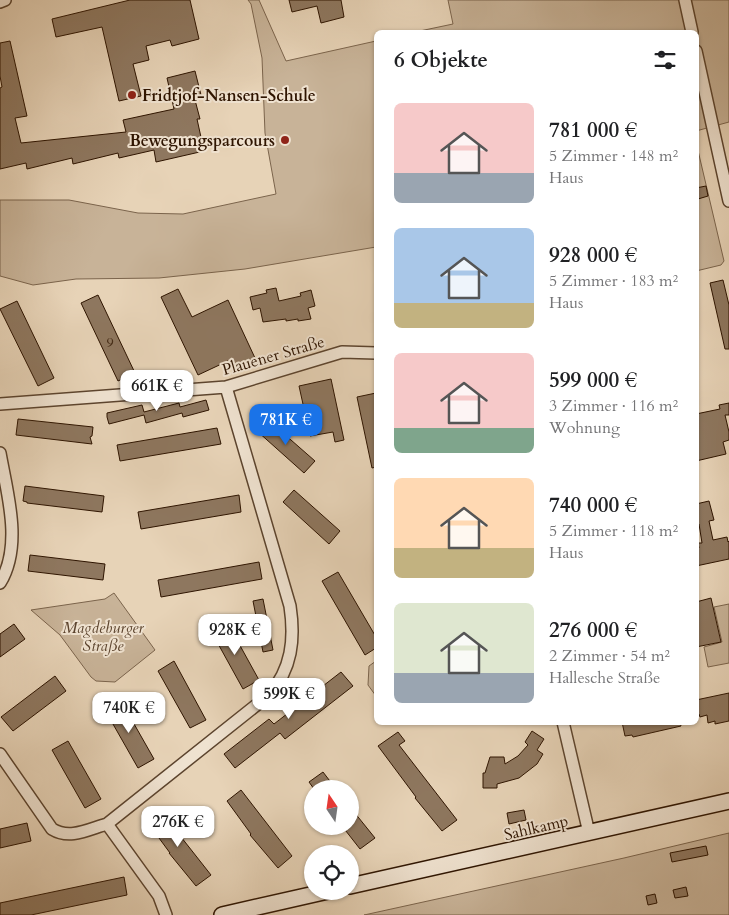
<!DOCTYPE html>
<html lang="de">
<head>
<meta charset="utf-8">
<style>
	body { margin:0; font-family:Cardo,serif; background:#f2f2f2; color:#202124; height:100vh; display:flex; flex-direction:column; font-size:19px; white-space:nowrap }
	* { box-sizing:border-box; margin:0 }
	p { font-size:16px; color:#757577 }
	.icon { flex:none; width:28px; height:28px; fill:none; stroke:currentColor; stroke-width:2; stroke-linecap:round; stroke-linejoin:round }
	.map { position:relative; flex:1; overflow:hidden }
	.side { position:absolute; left:374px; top:30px; width:325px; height:695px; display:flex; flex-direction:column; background:#fff; border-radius:8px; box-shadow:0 1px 4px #0004 }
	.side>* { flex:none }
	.needle { width:32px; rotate:347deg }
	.controls { position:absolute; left:304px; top:780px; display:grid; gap:10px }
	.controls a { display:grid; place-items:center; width:55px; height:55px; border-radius:50%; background:#fff; box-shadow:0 1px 4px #0004; font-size:25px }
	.price { position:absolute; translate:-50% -42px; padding:0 11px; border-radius:10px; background:#fff; color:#222; font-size:16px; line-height:32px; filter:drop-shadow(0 1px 2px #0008) }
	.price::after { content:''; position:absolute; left:50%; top:30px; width:15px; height:11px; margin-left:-8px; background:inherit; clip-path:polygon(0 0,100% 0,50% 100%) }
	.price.active { background:#1a73e8; color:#fff }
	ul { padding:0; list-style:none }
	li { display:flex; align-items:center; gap:15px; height:125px; padding:0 20px }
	li span { display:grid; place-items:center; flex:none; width:140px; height:100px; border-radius:8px; color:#555 }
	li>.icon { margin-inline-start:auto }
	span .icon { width:60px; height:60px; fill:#fffc; stroke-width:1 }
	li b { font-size:21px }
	h2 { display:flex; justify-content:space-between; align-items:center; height:60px; padding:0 20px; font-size:21px }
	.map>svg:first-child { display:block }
	.green { fill:#c8b398; stroke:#7b644c }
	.building { fill:#8e775f; stroke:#2e1400 }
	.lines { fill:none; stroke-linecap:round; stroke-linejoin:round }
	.street-casing { stroke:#5c442e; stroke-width:14 }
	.secondary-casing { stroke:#2e1400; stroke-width:18 }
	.street { stroke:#efe2d0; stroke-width:11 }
	.secondary { stroke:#efe2d0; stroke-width:15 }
	.poi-dot { fill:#8f2418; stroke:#efe2d0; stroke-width:2 }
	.labels { text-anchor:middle; stroke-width:4; stroke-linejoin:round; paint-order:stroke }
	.number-label { font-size:14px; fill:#462d18 }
	.poi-label { font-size:16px; font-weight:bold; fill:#2e1400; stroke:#efe2d0; text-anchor:start }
	.street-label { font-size:16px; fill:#2e1400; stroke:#efe2d0 }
	.park-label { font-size:16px; font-style:italic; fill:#5c442e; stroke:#efe2d0 }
</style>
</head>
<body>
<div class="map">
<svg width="729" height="915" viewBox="0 0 729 915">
	<rect width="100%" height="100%" fill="#e7d3b7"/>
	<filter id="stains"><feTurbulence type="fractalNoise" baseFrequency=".004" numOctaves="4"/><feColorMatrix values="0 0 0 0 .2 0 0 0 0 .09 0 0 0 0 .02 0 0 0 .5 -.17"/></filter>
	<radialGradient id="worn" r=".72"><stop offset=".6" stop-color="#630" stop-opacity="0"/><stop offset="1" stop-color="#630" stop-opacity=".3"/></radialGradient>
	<path class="green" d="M248,0h11l27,61 90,-20v206l-131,22 -86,9 -83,1 -43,6 -33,-9v-76h69l69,13 45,1 93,-20 -11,-61 -3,-75 -11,-54z
		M448,0h281v122l-33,9v-99h-281l38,-8z
		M696,142l28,119 -3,4 -25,6z
		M114,593l41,57 -40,32 -19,-1 -5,-4 -31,-42 -29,-25 74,-11z
		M729,604v59l-21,4 -4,-20 18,-5 -8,-35z
		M376,661v35l-8,-11 1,-19z
		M729,833v82h-365l260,-57z"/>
	<path class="building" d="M130,0h60l9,39 -27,7 -2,-6 -24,6 3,14 -16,4 8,32 -22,5 -17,-74 -46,10 -4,-18z
		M289,0h52l3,17 -23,6 -4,-17 -25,6z
		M10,41l17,75 -12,2 6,25 105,-11 -3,-12 51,-11 -7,-31 28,-7 7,28 -7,1 5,19h-3l7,32 -48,11 -2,-12 -35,8 -1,-5 -45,11 -1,-6 -45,11 -1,-6 -26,6v-81l2,-1 -2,-11v-33z
		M706,186l2,10 -10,3 -2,-11z
		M723,280l6,25v44h-4l-15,-66z
		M276,288l3,13 22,-5 -1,-3 11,-3 4,16 -7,2 3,11 -13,2v-2l-12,2v-2l-23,3 -3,-14 -7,2 -3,-13 17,-4 -1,-3z
		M178,289l14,28 36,-17 27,58 -21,10 -4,-8 -32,15 -37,-78z
		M98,295l37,78 -17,8 -37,-78z
		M17,301l37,77 -16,8 -38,-77z
		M331,379l13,61 -9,2 -2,-10 -23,4 -11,-50z
		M376,393v74l-4,1 -15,-71z
		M206,400l3,10 -26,7 -1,-4 -36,10 -2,-8 -35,9 -2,-7v-4l35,-8 2,7 35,-9 1,4z
		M729,403v12h-4l4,17v8l-6,2 3,12 -30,7v-47l24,-5 -1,-4z
		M18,419l75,8 -1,9 -2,1 2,7 -76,-9z
		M267,419l48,42 -11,12 -47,-42z
		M217,428l4,16 -101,17 -3,-16z
		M25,486l79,10 -2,16 -75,-9v-1l-4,-1z
		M294,490l46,41 -11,13 -46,-42z
		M239,495l2,17 -100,17 -3,-17z
		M709,501l5,19 -5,1 4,19 14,-3 1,5 1,-1v18l-33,7v-17l3,-1 -1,-5h4l-3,-19h-3v-20z
		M30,555l75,9 -2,16 -75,-9z
		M259,562l3,17 -101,18 -3,-17z
		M338,572l38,65v11l-11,7 -43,-74z
		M711,598l10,44 -25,5v-45z
		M263,599l10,51 -10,2 -10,-51z
		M227,622l32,58 -16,9 -32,-58z
		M14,624l11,15 -25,18v-23z
		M174,661l32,59 -16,8 -32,-57z
		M341,672l12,14 -68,53 -5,-6 -45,35 -11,-14 45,-35 5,5z
		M55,676l11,15 -53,40 -12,-14z
		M729,693v28l-14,3v-3l-7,2 -1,-8 -7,2 -1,-3 -3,1v-15z
		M121,701l33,58 -16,9 -33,-58z
		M622,722h58l1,4 -48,11 -1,-2 -7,1z
		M532,731l12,8 -7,11 6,4 -6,10 -18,14 -22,6v4h-14v-15h2l5,-16h14l1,7 13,-8 10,-11 -3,-3z
		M398,732l7,9 -6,4 58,75 -15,11 -27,-33 1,-1 -38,-51z
		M68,741l33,58 -16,9 -33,-58z
		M323,772l13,17h-22l-5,-7z
		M241,790l51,66 -14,12 -28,-33 1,-1 -24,-33z
		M350,807l25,31 -15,11 -18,-23h8z
		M159,809l52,66 -15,11 -27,-33h1l-25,-34z
		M524,810l2,10 -17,4 -2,-11z
		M27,823l4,18 -31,7v-19z
		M706,846l2,9 -36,7 -2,-9z
		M124,877l3,18 -96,20h-31v-12z
		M686,887l2,9 -13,2 -2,-8z
		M655,894l2,9 -9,2 -2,-9z"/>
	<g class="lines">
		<g class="street-casing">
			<path id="street" d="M685,0l7,32
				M0,2l5,-2
				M696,51l33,150
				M0,404l226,-17 116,-35 34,1
				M0,453c7,40 23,92 0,130
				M563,722l26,111
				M0,754l52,75c18,11 37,0 55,-5l52,72 7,19
				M107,824l162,-129c23,-26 26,-56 21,-89l-64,-219"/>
		</g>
		<g class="secondary-casing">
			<path id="secondary" d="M350,886l379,-85
				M222,915l106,-24"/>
		</g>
		<use href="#street" class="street"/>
		<use href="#secondary" class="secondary"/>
	</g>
	<g class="poi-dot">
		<circle cx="132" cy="95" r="5"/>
		<circle cx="285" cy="140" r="5"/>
	</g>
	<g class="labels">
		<g class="number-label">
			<text x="110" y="347">9</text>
		</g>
		<g class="poi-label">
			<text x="142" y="101">Fridtjof-Nansen-Schule</text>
			<text x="275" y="146" text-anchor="end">Bewegungsparcours</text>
		</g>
		<g class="street-label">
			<text transform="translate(273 355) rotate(-16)" y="6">Plauener Straße</text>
			<text transform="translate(536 827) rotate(-13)" y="6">Sahlkamp</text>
		</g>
		<g class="park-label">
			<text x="103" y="633">Magdeburger<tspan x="103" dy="18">Straße</tspan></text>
		</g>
	</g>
	<rect width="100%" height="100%" filter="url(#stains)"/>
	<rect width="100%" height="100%" fill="url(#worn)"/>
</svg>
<div class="controls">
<a><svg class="needle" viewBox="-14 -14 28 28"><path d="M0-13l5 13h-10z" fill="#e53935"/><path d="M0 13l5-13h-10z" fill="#757577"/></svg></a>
<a><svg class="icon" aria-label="locate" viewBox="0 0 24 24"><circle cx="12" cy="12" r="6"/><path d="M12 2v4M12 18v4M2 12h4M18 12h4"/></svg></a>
</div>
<b class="price" style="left:157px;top:412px">661K €</b>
<b class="price active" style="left:286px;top:446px">781K €</b>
<b class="price" style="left:235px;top:656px">928K €</b>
<b class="price" style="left:289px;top:720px">599K €</b>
<b class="price" style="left:129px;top:734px">740K €</b>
<b class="price" style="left:178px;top:848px">276K €</b>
<section class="side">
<h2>6 Objekte<svg class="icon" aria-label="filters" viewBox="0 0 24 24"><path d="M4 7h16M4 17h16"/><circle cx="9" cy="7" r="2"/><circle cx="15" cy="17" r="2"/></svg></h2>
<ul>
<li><span style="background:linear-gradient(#f6c9c9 70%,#9aa5b1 0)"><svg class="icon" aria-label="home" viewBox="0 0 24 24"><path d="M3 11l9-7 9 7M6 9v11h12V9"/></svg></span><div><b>781 000 €</b><p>5 Zimmer · 148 m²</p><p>Haus</p></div></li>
<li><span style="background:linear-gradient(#a9c7e8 75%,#c2b280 0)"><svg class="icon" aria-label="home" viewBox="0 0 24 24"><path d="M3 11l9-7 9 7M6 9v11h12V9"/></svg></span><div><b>928 000 €</b><p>5 Zimmer · 183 m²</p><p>Haus</p></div></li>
<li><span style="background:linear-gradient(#f6c9c9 75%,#7fa58c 0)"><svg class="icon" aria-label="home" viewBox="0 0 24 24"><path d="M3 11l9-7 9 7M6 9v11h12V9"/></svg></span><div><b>599 000 €</b><p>3 Zimmer · 116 m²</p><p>Wohnung</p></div></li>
<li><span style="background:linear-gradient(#ffd9b3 70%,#c2b280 0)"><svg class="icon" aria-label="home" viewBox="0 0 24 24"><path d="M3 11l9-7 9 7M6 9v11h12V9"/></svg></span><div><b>740 000 €</b><p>5 Zimmer · 118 m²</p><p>Haus</p></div></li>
<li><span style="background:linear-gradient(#dfe7d0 70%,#9aa5b1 0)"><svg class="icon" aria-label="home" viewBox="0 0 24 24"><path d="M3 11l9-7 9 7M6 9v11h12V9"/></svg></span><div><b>276 000 €</b><p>2 Zimmer · 54 m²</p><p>Hallesche Straße</p></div></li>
</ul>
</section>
</div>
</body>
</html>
